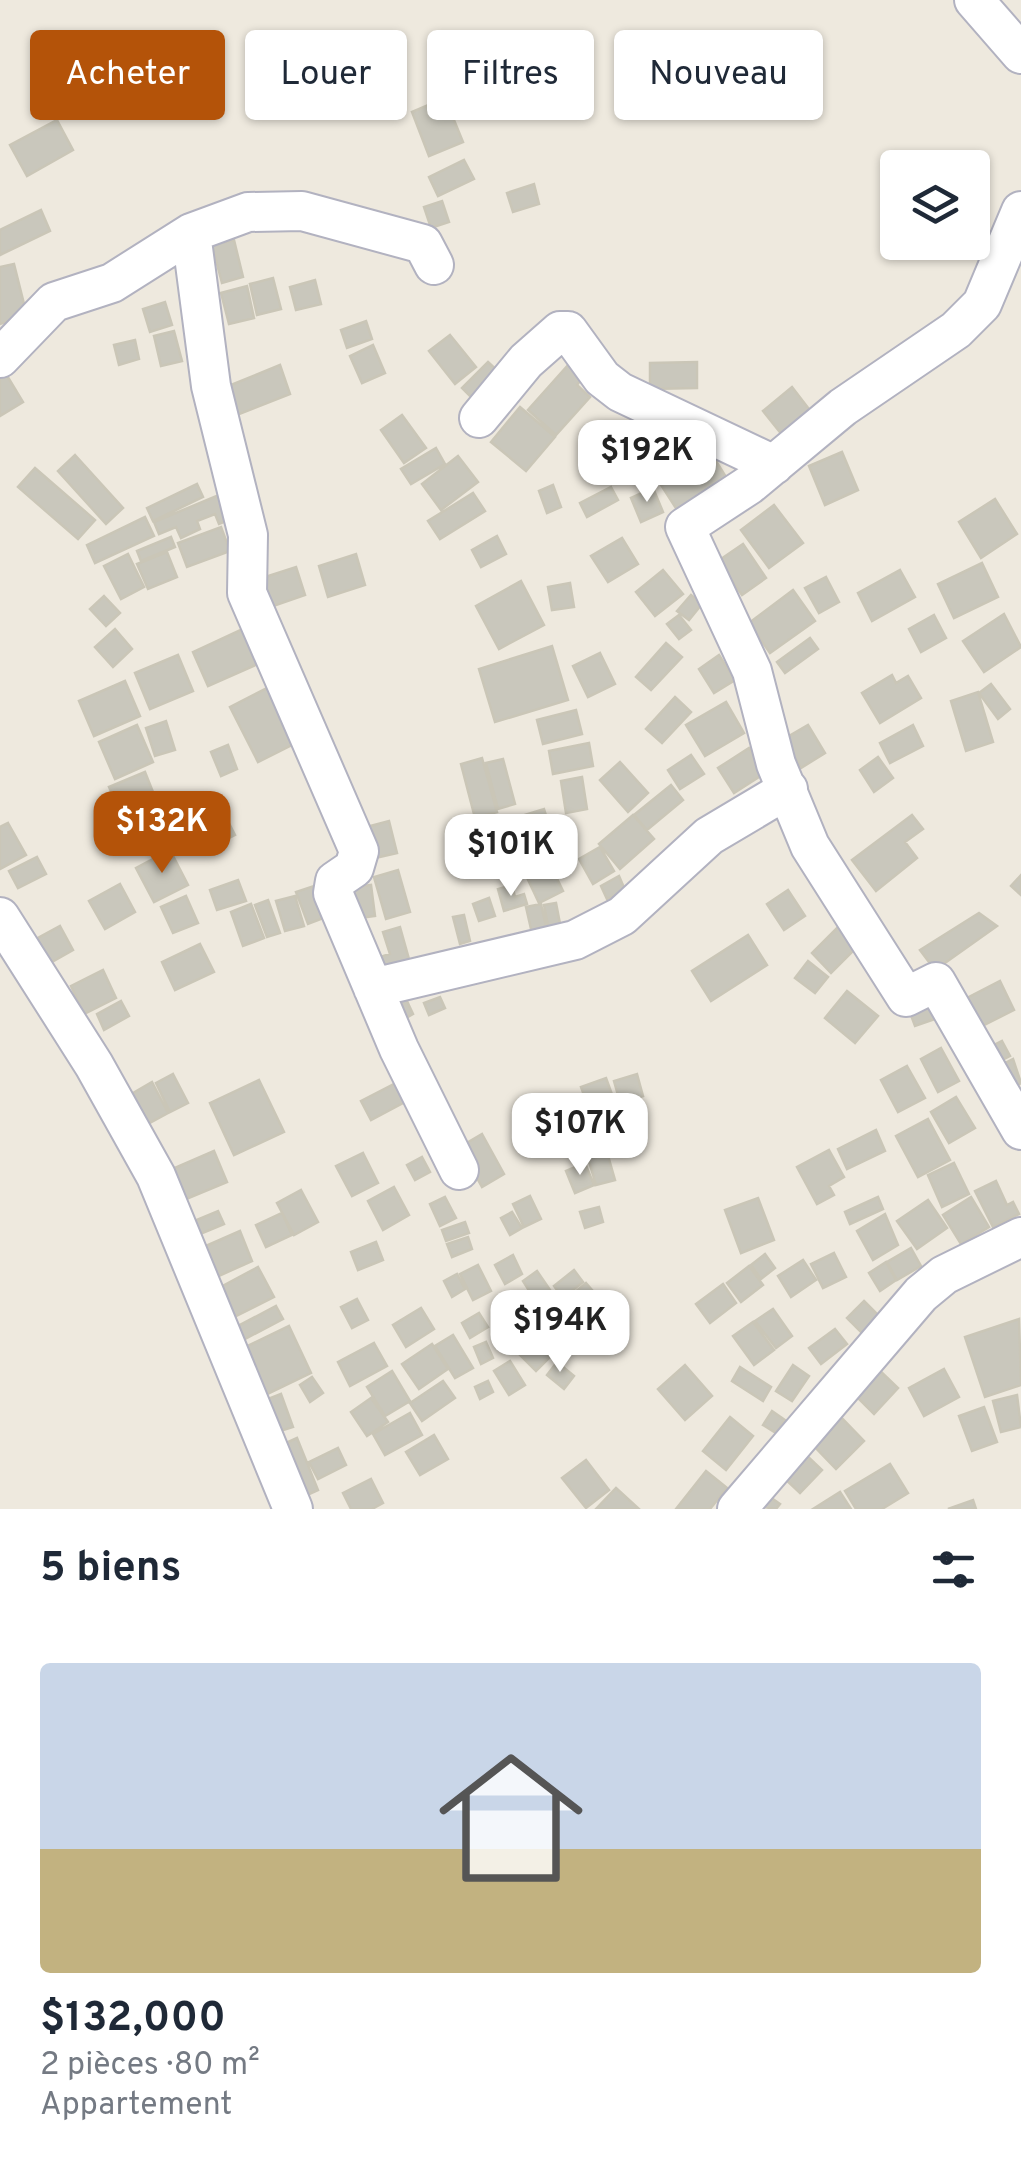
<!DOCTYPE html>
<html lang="fr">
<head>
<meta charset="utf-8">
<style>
	body { margin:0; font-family:Overpass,sans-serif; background:#f6f6f7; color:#1f2937; height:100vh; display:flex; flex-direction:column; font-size:38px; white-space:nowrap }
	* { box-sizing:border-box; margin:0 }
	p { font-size:32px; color:#747a83 }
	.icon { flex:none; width:55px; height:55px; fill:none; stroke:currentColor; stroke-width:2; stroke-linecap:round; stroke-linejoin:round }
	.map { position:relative; height:1509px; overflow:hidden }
	.side { display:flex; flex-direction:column; background:#fff; flex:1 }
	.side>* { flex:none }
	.guide { position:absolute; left:30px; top:30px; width:962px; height:90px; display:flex; gap:20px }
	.tools { position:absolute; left:880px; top:150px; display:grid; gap:20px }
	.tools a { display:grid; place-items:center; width:110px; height:110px; border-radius:10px; background:#fff; box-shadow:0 2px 8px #0004; font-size:50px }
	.price { position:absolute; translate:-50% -85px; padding:0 22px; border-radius:20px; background:#fff; color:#222; font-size:32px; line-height:65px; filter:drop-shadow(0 2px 5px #0008) }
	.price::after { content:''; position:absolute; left:50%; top:60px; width:30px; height:22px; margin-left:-15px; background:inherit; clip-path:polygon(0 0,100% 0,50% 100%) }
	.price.active { background:#b45309; color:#fff }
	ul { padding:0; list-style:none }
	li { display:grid; align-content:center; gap:20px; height:530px; padding:0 40px }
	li+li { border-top:2px solid #e0e1e3 }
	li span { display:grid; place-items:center; height:310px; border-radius:10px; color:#555 }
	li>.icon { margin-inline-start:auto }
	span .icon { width:180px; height:180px; fill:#fffc; stroke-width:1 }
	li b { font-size:42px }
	h2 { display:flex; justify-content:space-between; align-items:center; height:120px; padding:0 40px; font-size:42px }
	.pill { padding:0 35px; border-radius:10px; background:#fff; box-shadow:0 2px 8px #0004; font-size:35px; line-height:90px }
	.pill.active { background:#b45309; color:#fff }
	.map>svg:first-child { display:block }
	.building { fill:#c9c7bc; stroke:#cac6b7; stroke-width:2.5 }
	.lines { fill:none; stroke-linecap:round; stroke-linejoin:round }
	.minor-casing { stroke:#b2b2c0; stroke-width:42 }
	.minor { stroke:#fff; stroke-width:38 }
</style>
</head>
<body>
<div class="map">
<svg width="1021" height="1509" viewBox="0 0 1021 1509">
	<rect width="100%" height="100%" fill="#eee9de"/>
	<path class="building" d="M445,98l18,44 -34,14 -17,-44z
		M57,120l16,30 -46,26 -17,-31z
		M464,160l10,19 -36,17 -9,-19z
		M534,184l5,20 -26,8 -6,-19z
		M442,201l7,21 -18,6 -7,-21z
		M41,210l9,21 -50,24v-25z
		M234,240l9,37 -21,6 -10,-38z
		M14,264l13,52 -27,8v-57z
		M273,278l8,31 -24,6 -7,-31z
		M315,280l6,24 -25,6 -6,-23z
		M247,286l7,32 -25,6 -8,-31z
		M165,302l7,23 -22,7 -7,-23z
		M366,321l6,18 -25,9 -6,-18z
		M174,331l8,30 -21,5 -7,-30z
		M450,335l26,32 -21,17 -26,-33z
		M135,340l4,19 -20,6 -5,-20z
		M373,345l12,28 -23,10 -12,-27z
		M488,362l15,14 -26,27 -15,-15z
		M697,362v26l-47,1v-26z
		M569,364l14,13 -6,8 13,12 -34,38 -28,-25z
		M280,365l10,29 -53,21 -11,-28z
		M6,374l17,28 -23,14v-39z
		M792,387l20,26 -29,23 -20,-25z
		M520,407l35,30 -29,34 -35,-29z
		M402,415l24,33 -22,15 -23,-33z
		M630,423l24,29 -27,22 -24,-28z
		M436,448l9,16 -34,20 -10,-15z
		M842,452l16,38 -33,15 -16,-39z
		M711,453l20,32 -50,31 -20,-31z
		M75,455l48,53 -17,16 -48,-53z
		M458,456l20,26 -37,28 -19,-26z
		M35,468l60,52 -17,19 -60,-52z
		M197,484l6,13 -50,24 -6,-13z
		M553,485l8,22 -14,6 -8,-22z
		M611,487l7,13 -31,17 -7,-14z
		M653,488l10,24 -22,10 -10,-24z
		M224,493l10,25 -15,6 -4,-10 -18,7 3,8 -19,9 -5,-11 -17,7 -5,-12z
		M473,493l12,18 -45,28 -12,-18z
		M995,499l22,35 -36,24 -22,-36z
		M774,505l29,38 -34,25 -28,-38z
		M145,517l9,19 -59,27 -8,-18z
		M221,527l9,24 -43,16 -9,-24z
		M497,536l9,18 -25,13 -9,-17z
		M171,537l4,10 -34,14 -4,-10z
		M622,538l16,26 -30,18 -17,-26z
		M743,544l23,34 -24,17 -24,-34z
		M167,552l10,25 -29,12 -11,-25z
		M128,554l16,33 -23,12 -17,-33z
		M356,554l9,31 -37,12 -9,-31z
		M982,563l16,34 -44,21 -16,-34z
		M296,567l9,28 -43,15 -9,-29z
		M663,570l20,24 -28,22 -19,-24z
		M900,570l15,27 -43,24 -14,-28z
		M826,577l13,25 -20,11 -14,-25z
		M521,581l23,44 -45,24 -23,-43z
		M570,583l4,24 -22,3 -4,-23z
		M793,590l22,31 -45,32 -21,-30z
		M691,595l11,9 -13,16 -12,-9z
		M104,596l16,17 -14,13 -16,-17z
		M1004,614l17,33 -37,25 -21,-31z
		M679,615l12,15 -12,9 -12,-15z
		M934,615l12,23 -25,14 -12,-23z
		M245,628l15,35 -52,23 -15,-34z
		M115,629l17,20 -19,18 -18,-20z
		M810,638l8,11 -33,24 -8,-11z
		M666,643l16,14 -31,33 -15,-13z
		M552,646l16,54 -73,22 -16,-53z
		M600,653l15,31 -27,13 -15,-31z
		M178,655l15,36 -43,18 -15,-36z
		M719,655l16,25 -21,13 -15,-24z
		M892,675l4,8 12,-7 13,22 -41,25 -18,-30z
		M125,681l15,35 -46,20 -15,-35z
		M991,684l19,25 -12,10 -19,-26z
		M271,686l27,56 -40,20 -28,-55z
		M978,692l15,50 -27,9 -15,-50z
		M675,697l16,15 -29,31 -16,-14z
		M726,702l18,31 -39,23 -19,-31z
		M576,710l6,24 -39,10 -6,-24z
		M166,721l9,29 -20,6 -9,-28z
		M137,725l16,37 -38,17 -16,-37z
		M808,725l17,28 -24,15 -17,-29z
		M913,725l10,21 -33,17 -10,-20z
		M589,743l4,23 -40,8 -4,-23z
		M228,745l9,24 -16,7 -10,-24z
		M749,748l16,25 -31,20 -16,-25z
		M691,755l13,19 -24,15 -12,-19z
		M878,757l15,21 -19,14 -14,-22z
		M482,758l15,54 -22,6 -14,-54z
		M503,759l12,45 -17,5 -12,-46z
		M620,762l28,31 -20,19 -28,-32z
		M145,772l8,20 -35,15 -9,-20z
		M582,777l5,32 -21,4 -5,-32z
		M671,785l12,15 -36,30 -13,-15z
		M159,794l11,23 -30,14 -11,-24z
		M218,802l17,33 -36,18 -17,-33z
		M544,809l5,16 -23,8 -5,-17z
		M633,815l21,24 -34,30 -21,-25z
		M912,815l11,14 -18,13 12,16 -41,33 -24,-31z
		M389,821l8,32 -26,6 -8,-31z
		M8,823l18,32 -26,14v-42z
		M600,847l14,24 -21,13 -14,-25z
		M170,850l18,35 -34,17 -18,-34z
		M37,857l9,17 -28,14 -9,-17z
		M548,860l15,31 -24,12 -15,-32z
		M398,870l12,42 -24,7 -12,-42z
		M1021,875v20l-10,-9z
		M619,876l6,14 -18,9 -6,-13z
		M238,880l8,21 -29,9 -7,-20z
		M120,884l15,28 -30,17 -16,-28z
		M371,885l4,31 -23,3 -4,-31z
		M512,885l3,12 9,-3 3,10 -23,7 -6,-22z
		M314,886l12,31 -18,7 -12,-32z
		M788,890l17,26 -21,14 -17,-26z
		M186,896l12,27 -25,10 -12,-26z
		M295,896l9,30 -19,5 -9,-30z
		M489,898l6,18 -16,5 -6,-17z
		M268,900l12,33 -13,4 -12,-32z
		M556,903l6,31 -12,2 -6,-31z
		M251,904l13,34 -21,8 -12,-34z
		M541,904l8,35 -15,3 -8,-35z
		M979,913l18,13 -62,44 -15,-20z
		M464,915l6,26 -10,3 -7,-27z
		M840,925l19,20 -28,28 -19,-20z
		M60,926l13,24 -23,13 -14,-24z
		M400,927l12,43 -33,10 -6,-21 17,-5 -7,-22z
		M748,935l19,30 -56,36 -19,-30z
		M200,944l14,28 -39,18 -13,-28z
		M808,961l20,16 -13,16 -20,-15z
		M103,970l13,28 -32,16 -13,-28z
		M1000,981l14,29 -34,17 -15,-28z
		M847,991l31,25 -23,27 -30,-25z
		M440,997l5,11 -16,7 -5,-12z
		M406,999l7,15 -14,8 -8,-16z
		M927,1000l8,19 -20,7 -7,-19z
		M121,1001l8,15 -25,14 -7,-16z
		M1002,1041l8,15 -14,7 -8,-15z
		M941,1048l18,33 -21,11 -17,-33z
		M1013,1059l8,24 -11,6 -11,-23z
		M907,1066l18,32 -27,14 -17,-32z
		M173,1074l15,29 -18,9 -14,-29z
		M637,1074l6,22 -23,6 -6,-21z
		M606,1078l8,22 -25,9 -8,-22z
		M259,1080l25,52 -50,23 -24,-52z
		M152,1082l16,31 -24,13 -16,-30z
		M396,1083l9,19 -34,18 -10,-19z
		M956,1097l19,31 -26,15 -18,-31z
		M558,1114l13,26 -31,15 -13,-26z
		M928,1119l22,41 -32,17 -22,-41z
		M876,1130l9,21 -38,18 -9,-20z
		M482,1134l22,40 -22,13 -22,-40z
		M829,1150l15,27 -15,9 5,9 -17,9 -20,-37z
		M214,1151l13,31 -53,22 -13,-30z
		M607,1152l8,28 -19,5 -8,-27z
		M363,1153l15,30 -26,13 -16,-30z
		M422,1157l8,15 -15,8 -8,-15z
		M585,1163l9,22 -19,8 -9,-22z
		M954,1163l15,31 -27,13 -14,-32z
		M996,1181l11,24 6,-3 6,12 -26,13 -18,-36z
		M394,1187l15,28 -26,15 -15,-29z
		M301,1190l17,32 -24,13 -17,-32z
		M530,1196l11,23 -17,8 -11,-23z
		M445,1197l11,21 -16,8 -10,-22z
		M878,1197l5,12 -33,15 -5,-12z
		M971,1197l18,30 -28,17 -18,-29z
		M758,1198l16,42 -33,13 -16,-43z
		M928,1200l19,28 -30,21 -20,-28z
		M599,1207l4,15 -18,6 -5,-16z
		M218,1211l6,13 -26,11 -6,-13z
		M512,1212l10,16 -12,7 -9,-17z
		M282,1213l10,22 -26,12 -10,-22z
		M885,1214l13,31 -25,15 -16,-29z
		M465,1222l4,11 -23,8 -4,-11z
		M240,1231l12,30 -40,18 -13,-30z
		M468,1237l4,12 -20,8 -5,-13z
		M376,1242l7,18 -25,10 -7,-18z
		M911,1248l10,18 -24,14 -10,-18z
		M834,1253l12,24 -23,11 -12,-24z
		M765,1254l10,14 -14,11 -10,-14z
		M513,1255l9,19 -17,10 -10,-19z
		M803,1260l13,20 -25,17 -13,-21z
		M886,1262l10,18 -16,11 -11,-18z
		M478,1265l13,26 -18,9 -13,-26z
		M749,1266l14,19 -22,17 -14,-19z
		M258,1267l16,30 -42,21 -15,-29z
		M574,1270l9,12 -20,16 -9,-12z
		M537,1271l13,19 -15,10 -12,-19z
		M457,1274l8,15 -13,8 -8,-16z
		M586,1283l13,15 -30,25 -13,-15z
		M723,1284l13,19 -26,20 -14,-19z
		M357,1299l11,21 -16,8 -11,-21z
		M864,1301l16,16 -17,17 -16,-16z
		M529,1303l18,23 -18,14 -17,-24z
		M276,1306l7,13 -40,21 -7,-13z
		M421,1308l13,21 -28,18 -13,-22z
		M773,1309l19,27 -16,12 -21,-27z
		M479,1313l9,14 -18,11 -8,-15z
		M1019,1319l2,66 -36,12 -20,-60z
		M753,1322l21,28 -20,15 -21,-29z
		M289,1326l22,47 -50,24 -22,-47z
		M835,1329l12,15 -26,20 -12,-16z
		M453,1335l20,33 -18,10 -20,-32z
		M531,1339l19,18 -14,14 -18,-18z
		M486,1342l7,16 -12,6 -7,-17z
		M374,1343l13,23 -37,20 -12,-24z
		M432,1344l16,25 -29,20 -17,-25z
		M510,1361l15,24 -16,10 -15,-24z
		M557,1362l17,14 -10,13 -17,-14z
		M685,1365l27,31 -27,24 -27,-31z
		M793,1365l16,11 -17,25 -16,-10z
		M740,1367l31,20 -8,14 -31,-20z
		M877,1368l21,20 -24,26 -21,-21z
		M944,1369l15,28 -35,19 -15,-28z
		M392,1371l18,30 -25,15 -18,-29z
		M312,1377l11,16 -13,9 -10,-17z
		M443,1381l12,17 -33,23 -12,-18z
		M488,1381l5,11 -13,7 -5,-12z
		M281,1394l12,33 -19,6 -11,-32z
		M1017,1395l4,32 -20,5 -8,-31z
		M371,1398l17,24 -21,14 -16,-24z
		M984,1407l13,35 -25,9 -13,-35z
		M772,1411l13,9 -9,13 -13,-8z
		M410,1413l12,22 -37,20 -12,-21z
		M839,1415l25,26 -28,28 -25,-26z
		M730,1417l23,19 -27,34 -23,-19z
		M434,1435l14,24 -28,16 -14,-23z
		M297,1438l21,52 -11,5 -21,-52z
		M338,1448l8,17 -28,14 -9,-17z
		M805,1454l17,16 -22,23 -17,-16z
		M586,1460l23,30 -23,18 -24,-30z
		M890,1464l18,29 -26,16h-26l-11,-18z
		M706,1471l21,17 -17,21h-34z
		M371,1479l12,24 -11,6h-21l-8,-16z
		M616,1488l23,21h-43z
		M840,1492l11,17h-38z
		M770,1497l10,7 -4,5 -12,-2z
		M973,1500l3,9h-28z"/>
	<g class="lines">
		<g class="minor-casing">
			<path id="minor" d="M974,0l47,54
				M1021,211l-39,93 -26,26 -113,77 -94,78 -64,42 67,144 24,93 34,82 96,151 30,-15 85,148
				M191,233l20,153 37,149 -1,58 112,258 -5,17 -19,13 -2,12 66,156 60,121
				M0,358l54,-56 58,-19 79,-50 57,-21 54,-1 121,33 11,21
				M479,418l47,-57 34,-30h8l34,47 18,14 154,73
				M0,917l94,148 62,111 137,333
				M373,988l202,-48 47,-24 87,-80 79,-47
				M737,1509l184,-215 23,-19 77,-38"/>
		</g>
		<use href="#minor" class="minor"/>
	</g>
</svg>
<div class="tools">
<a><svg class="icon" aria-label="layers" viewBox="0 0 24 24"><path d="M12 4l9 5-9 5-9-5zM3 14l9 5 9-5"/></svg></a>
</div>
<b class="price" style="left:647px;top:505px">$192K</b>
<b class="price active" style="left:162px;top:876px">$132K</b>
<b class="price" style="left:511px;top:899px">$101K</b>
<b class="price" style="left:580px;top:1178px">$107K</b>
<b class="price" style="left:560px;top:1375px">$194K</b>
<div class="guide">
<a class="pill active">Acheter</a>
<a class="pill">Louer</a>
<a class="pill">Filtres</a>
<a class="pill">Nouveau</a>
</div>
</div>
<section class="side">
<h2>5 biens<svg class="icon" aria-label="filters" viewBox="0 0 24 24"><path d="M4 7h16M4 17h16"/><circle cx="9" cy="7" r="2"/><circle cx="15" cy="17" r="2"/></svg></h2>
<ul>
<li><span style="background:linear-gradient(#c9d6e8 60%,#c2b280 0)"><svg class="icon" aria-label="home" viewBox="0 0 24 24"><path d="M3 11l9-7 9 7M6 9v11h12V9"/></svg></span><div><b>$132,000</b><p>2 pièces · 80 m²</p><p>Appartement</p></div></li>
</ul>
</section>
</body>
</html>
